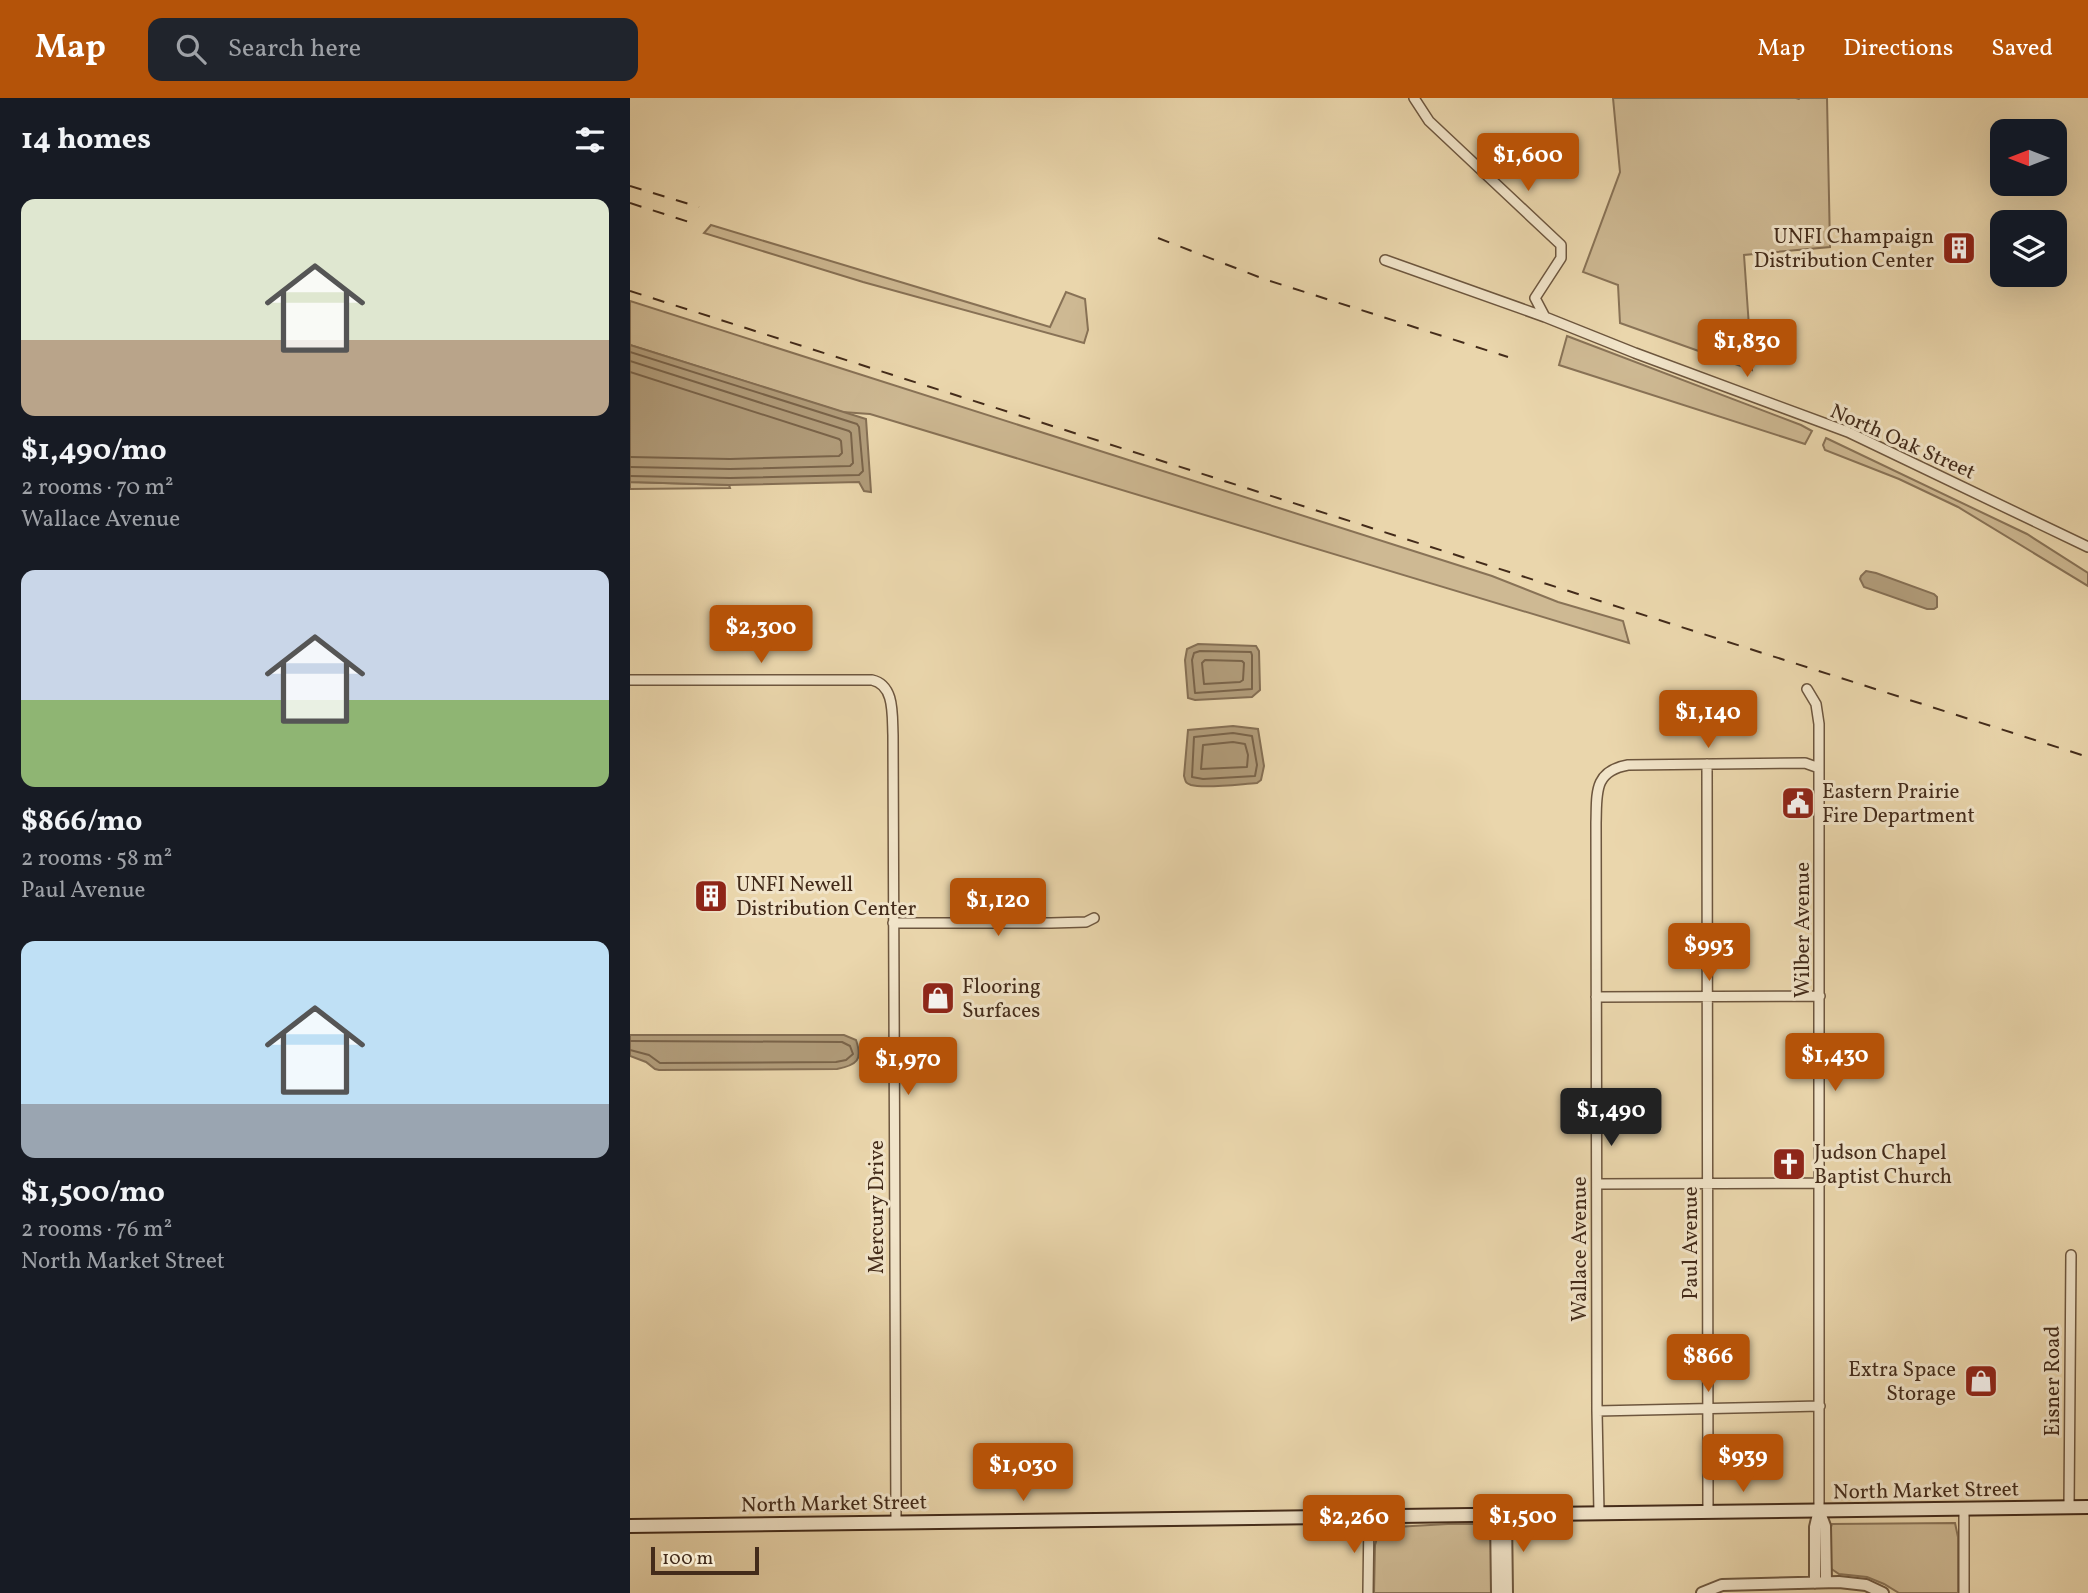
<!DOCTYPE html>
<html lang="en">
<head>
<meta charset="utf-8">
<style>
	body { margin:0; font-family:Vollkorn,serif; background:#20242c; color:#f1f3f6; height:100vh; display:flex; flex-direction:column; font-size:26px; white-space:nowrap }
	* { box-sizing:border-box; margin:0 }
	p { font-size:23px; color:#9ea1a6 }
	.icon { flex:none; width:38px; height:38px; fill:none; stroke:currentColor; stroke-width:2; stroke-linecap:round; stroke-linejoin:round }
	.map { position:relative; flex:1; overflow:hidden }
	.drawer { display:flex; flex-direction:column; background:#171b24; width:630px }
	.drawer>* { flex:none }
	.needle { width:46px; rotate:270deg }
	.tools { position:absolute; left:1360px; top:21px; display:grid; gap:14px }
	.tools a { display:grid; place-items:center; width:77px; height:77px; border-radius:14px; background:#171b24; box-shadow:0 7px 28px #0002; font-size:35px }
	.scale { position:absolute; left:21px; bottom:18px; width:108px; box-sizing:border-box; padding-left:7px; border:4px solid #432b1a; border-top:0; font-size:19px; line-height:24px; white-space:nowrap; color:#432b1a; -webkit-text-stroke:5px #f1e4c9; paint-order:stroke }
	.price { position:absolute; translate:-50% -60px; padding:0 16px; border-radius:7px; background:#b45309; color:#fff; font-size:23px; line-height:46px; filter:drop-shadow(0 2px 4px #0008) }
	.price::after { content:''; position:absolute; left:50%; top:42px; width:21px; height:16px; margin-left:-10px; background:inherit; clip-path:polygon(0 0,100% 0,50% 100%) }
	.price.current { background:#222; color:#fff }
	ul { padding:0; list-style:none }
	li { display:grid; align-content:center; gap:14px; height:371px; padding:0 21px }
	li span { display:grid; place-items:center; height:217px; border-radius:14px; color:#555 }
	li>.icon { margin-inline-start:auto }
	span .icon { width:126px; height:126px; fill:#fffc; stroke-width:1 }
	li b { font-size:30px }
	h2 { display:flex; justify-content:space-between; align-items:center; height:84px; padding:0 21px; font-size:30px }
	header { display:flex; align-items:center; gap:42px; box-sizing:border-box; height:98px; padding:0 35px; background:#b45309; color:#fff }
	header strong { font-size:33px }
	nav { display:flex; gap:38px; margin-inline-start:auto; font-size:24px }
	.search { width:490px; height:63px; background:#20242c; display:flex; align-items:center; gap:18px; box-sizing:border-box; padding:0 24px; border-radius:14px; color:#9ea1a6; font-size:26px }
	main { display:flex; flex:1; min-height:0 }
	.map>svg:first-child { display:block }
	.green { fill:#ceb993; stroke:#887256; stroke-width:2 }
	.water { fill:#b19c7a; stroke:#856f54; stroke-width:2 }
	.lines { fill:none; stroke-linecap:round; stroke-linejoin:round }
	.shore { stroke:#7a644a; stroke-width:2 }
	.stream { stroke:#856f54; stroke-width:2 }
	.minor-casing { stroke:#6d563e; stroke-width:12 }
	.tertiary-casing { stroke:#6d563e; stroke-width:14 }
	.secondary-casing { stroke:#432b1a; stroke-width:16 }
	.minor { stroke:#f1e4c9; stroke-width:9 }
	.tertiary { stroke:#f1e4c9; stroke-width:10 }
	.secondary { stroke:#f1e4c9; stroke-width:12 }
	.rail { stroke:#432b1a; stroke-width:2; stroke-dasharray:12 12; stroke-linecap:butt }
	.labels { text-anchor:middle; stroke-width:6; stroke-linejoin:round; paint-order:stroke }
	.poi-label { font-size:21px; fill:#432b1a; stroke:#f1e4c9; text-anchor:start }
	.street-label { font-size:21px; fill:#432b1a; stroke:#f1e4c9 }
</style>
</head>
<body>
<header>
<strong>Map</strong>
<div class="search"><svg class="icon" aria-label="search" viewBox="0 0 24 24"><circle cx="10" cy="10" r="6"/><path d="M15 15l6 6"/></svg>Search here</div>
<nav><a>Map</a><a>Directions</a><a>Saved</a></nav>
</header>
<main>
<section class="drawer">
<h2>14 homes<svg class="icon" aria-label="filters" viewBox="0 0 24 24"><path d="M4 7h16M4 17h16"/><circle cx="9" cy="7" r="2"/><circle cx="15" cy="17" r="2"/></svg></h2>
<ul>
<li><span style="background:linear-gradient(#dfe7d0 65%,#b9a48a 0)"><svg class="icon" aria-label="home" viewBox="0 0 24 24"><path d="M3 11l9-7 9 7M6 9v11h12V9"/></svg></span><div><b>$1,490/mo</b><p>2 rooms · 70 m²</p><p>Wallace Avenue</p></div></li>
<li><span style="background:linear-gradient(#c9d6e8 60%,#8fb573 0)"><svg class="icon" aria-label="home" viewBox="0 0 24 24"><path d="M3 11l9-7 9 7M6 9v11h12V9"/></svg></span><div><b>$866/mo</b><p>2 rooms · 58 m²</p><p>Paul Avenue</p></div></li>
<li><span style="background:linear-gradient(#bfe0f5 75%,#9aa5b1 0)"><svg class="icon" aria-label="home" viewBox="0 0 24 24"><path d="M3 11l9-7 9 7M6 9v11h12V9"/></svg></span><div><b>$1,500/mo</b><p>2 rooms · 76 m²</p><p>North Market Street</p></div></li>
</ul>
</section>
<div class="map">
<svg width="1458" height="1495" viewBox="0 0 1458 1495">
	<rect width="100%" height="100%" fill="#ead6ac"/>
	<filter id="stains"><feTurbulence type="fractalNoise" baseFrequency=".00286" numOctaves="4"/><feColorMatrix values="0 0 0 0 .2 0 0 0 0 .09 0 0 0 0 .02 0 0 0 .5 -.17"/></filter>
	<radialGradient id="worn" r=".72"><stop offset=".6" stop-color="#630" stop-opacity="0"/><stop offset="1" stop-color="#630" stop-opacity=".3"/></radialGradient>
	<path class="green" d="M983,0h214l3,149 -86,8 8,115 -132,-47 -2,-38 -35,-13 37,-100z
		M81,127l339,102 16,-35 19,7 3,31 -4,13 -221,-61 -159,-49z
		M0,203l862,275 66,26 65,19 6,22 -759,-229 -28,-2 -212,-67z
		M937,238l234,89 11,6 -7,13 -246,-79z
		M1196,340l201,96 61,39v13l-130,-79 -59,-28 -74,-29 -2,-5z
		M0,384l99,3 1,3 -100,1z
		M1325,1425l3,14v56h-59l-15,-9 -17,-7 -28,-3 -9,-6v-38l2,-6z
		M818,1426h34l9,5 4,64h-121l1,-48 3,-10 17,-8z"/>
	<path class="water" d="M0,247l236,74 5,73 -7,-1 -5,-9 -130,3 -99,-3z
		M1236,473l10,2 58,21 3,3v10l-3,2h-7l-63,-22 -4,-8 1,-3z
		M568,546l58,2 3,5 1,39 -8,7 -57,3 -7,-2 -3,-38 2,-11z
		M603,628l25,3 6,37 -3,14 -4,3c-16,1 -52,6 -66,2 -6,-2 -5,-3 -7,-9l4,-46z
		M0,937h214l12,5c7,20 1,25 -19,29l-178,1 -4,-1 -9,-7 -16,-6z"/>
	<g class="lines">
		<path class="shore" d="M0,254l227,72 2,3 4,44 -4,4 -129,3 -100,-2
			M0,263l219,70 2,2 2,30 -3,3 -120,3 -100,-2
			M0,274l209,67 2,2 1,12 -3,3 -109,3 -100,-2
			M570,553l51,1 1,3v34l-57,4 -3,-33 2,-7z
			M575,562l37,1 2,2 -1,17 -3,2 -36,2 -2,-21z
			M603,635l19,3 5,29 -2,11 -52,3 -11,-2 2,-40z
			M603,644l12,2 3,11 -1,12 -46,2 2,-24z
			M0,943l212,1 8,4 3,8 -7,6 -10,2 -176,1 -11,-8 -19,-5"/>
		<path class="stream" d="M1166,0l3,1"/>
		<g class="minor-casing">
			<path id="minor" d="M784,0l15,23 132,124v13l-26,40 10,19
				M755,162l160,57 90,36 213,79 240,115
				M0,582h242c23,5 20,35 21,55l3,786
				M1177,591l9,15 3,20v786
				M1077,666l1,747
				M263,825h158l35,-1 8,-4
				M966,899l224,-1
				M967,1086l223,-1
				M967,1313l223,-5
				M1439,1410l2,-253
				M1334,1411v84
				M969,1415l-2,-102 -1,-588c1,-29 -3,-52 32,-58l177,-2 14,5
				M738,1495l1,-77"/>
		</g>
		<g class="tertiary-casing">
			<path id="tertiary" d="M1189,1412l6,16 1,56
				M866,1417l1,78
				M876,1417l1,78
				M1185,1485v-56l4,-17
				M1072,1495l20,-8 117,-3 27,3 17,8"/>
		</g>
		<g class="secondary-casing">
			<path id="secondary" d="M0,1428l1458,-19"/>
		</g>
		<use href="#minor" class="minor"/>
		<use href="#tertiary" class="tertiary"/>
		<use href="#secondary" class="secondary"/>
		<path class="rail" d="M0,88l69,21
			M0,105l62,20
			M528,140l106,41 244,78
			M0,193l1458,466"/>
	</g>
	<defs>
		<g id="building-square" transform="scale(1.75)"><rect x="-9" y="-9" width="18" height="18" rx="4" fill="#8f2418" stroke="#f1e4c9"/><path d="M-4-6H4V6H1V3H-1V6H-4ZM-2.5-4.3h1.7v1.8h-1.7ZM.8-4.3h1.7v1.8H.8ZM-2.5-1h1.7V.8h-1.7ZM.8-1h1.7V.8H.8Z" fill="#fff"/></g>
		<g id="civic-square" transform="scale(1.75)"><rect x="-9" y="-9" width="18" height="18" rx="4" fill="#8f2418" stroke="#f1e4c9"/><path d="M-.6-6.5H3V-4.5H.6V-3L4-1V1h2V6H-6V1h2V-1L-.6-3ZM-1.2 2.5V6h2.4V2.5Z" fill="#fff"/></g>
		<g id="shop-square" transform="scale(1.75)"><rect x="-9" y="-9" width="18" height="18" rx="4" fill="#8f2418" stroke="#f1e4c9"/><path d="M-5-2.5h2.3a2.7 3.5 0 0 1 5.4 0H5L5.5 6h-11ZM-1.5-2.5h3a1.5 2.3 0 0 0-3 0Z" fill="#fff"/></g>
		<g id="church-square" transform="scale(1.75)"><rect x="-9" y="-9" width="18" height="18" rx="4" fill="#8f2418" stroke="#f1e4c9"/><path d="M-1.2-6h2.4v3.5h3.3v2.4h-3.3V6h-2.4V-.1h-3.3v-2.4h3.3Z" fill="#fff"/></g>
	</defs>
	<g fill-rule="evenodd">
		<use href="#building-square" x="1329" y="150"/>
		<use href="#civic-square" x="1168" y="705"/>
		<use href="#building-square" x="81" y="798"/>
		<use href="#shop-square" x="308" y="900"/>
		<use href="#church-square" x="1159" y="1066"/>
		<use href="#shop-square" x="1351" y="1283"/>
	</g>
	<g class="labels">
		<g class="poi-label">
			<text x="1304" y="145" text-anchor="end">UNFI Champaign<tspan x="1304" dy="24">Distribution Center</tspan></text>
			<text x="1192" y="700">Eastern Prairie<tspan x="1192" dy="24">Fire Department</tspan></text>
			<text x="106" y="793">UNFI Newell<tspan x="106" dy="24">Distribution Center</tspan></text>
			<text x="332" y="895">Flooring<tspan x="332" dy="24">Surfaces</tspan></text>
			<text x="1184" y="1061">Judson Chapel<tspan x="1184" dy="24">Baptist Church</tspan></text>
			<text x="1326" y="1278" text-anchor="end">Extra Space<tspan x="1326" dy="24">Storage</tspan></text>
		</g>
		<g class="street-label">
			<text transform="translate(1273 343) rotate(24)" y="7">North Oak Street</text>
			<text transform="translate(1172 832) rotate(-90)" y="7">Wilber Avenue</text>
			<text transform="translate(246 1109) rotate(-90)" y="7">Mercury Drive</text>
			<text transform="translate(1060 1145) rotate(-90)" y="7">Paul Avenue</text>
			<text transform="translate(949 1151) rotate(-90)" y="7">Wallace Avenue</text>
			<text transform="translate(1422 1283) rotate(-90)" y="7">Eisner Road</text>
			<text transform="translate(1296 1392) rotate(-1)" y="7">North Market Street</text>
			<text transform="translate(204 1405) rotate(-1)" y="7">North Market Street</text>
		</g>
	</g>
	<rect width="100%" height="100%" filter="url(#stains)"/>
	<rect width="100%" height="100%" fill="url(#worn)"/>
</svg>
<div class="tools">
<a><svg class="needle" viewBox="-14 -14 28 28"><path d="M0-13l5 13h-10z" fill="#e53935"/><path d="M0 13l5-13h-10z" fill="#9ea1a6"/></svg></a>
<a><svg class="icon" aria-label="layers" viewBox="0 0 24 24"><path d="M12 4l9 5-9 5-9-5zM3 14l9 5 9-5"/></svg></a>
</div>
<div class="scale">100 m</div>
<b class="price" style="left:898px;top:95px">$1,600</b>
<b class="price" style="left:1117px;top:281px">$1,830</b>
<b class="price" style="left:131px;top:567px">$2,300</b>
<b class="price" style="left:1078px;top:652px">$1,140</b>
<b class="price" style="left:368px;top:840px">$1,120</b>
<b class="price" style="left:1079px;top:885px">$993</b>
<b class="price" style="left:1205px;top:995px">$1,430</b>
<b class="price" style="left:278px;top:999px">$1,970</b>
<b class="price current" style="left:981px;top:1050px">$1,490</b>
<b class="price" style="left:1078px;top:1296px">$866</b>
<b class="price" style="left:1113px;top:1396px">$939</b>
<b class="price" style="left:393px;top:1405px">$1,030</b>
<b class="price" style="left:893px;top:1456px">$1,500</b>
<b class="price" style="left:724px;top:1457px">$2,260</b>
</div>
</main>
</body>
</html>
